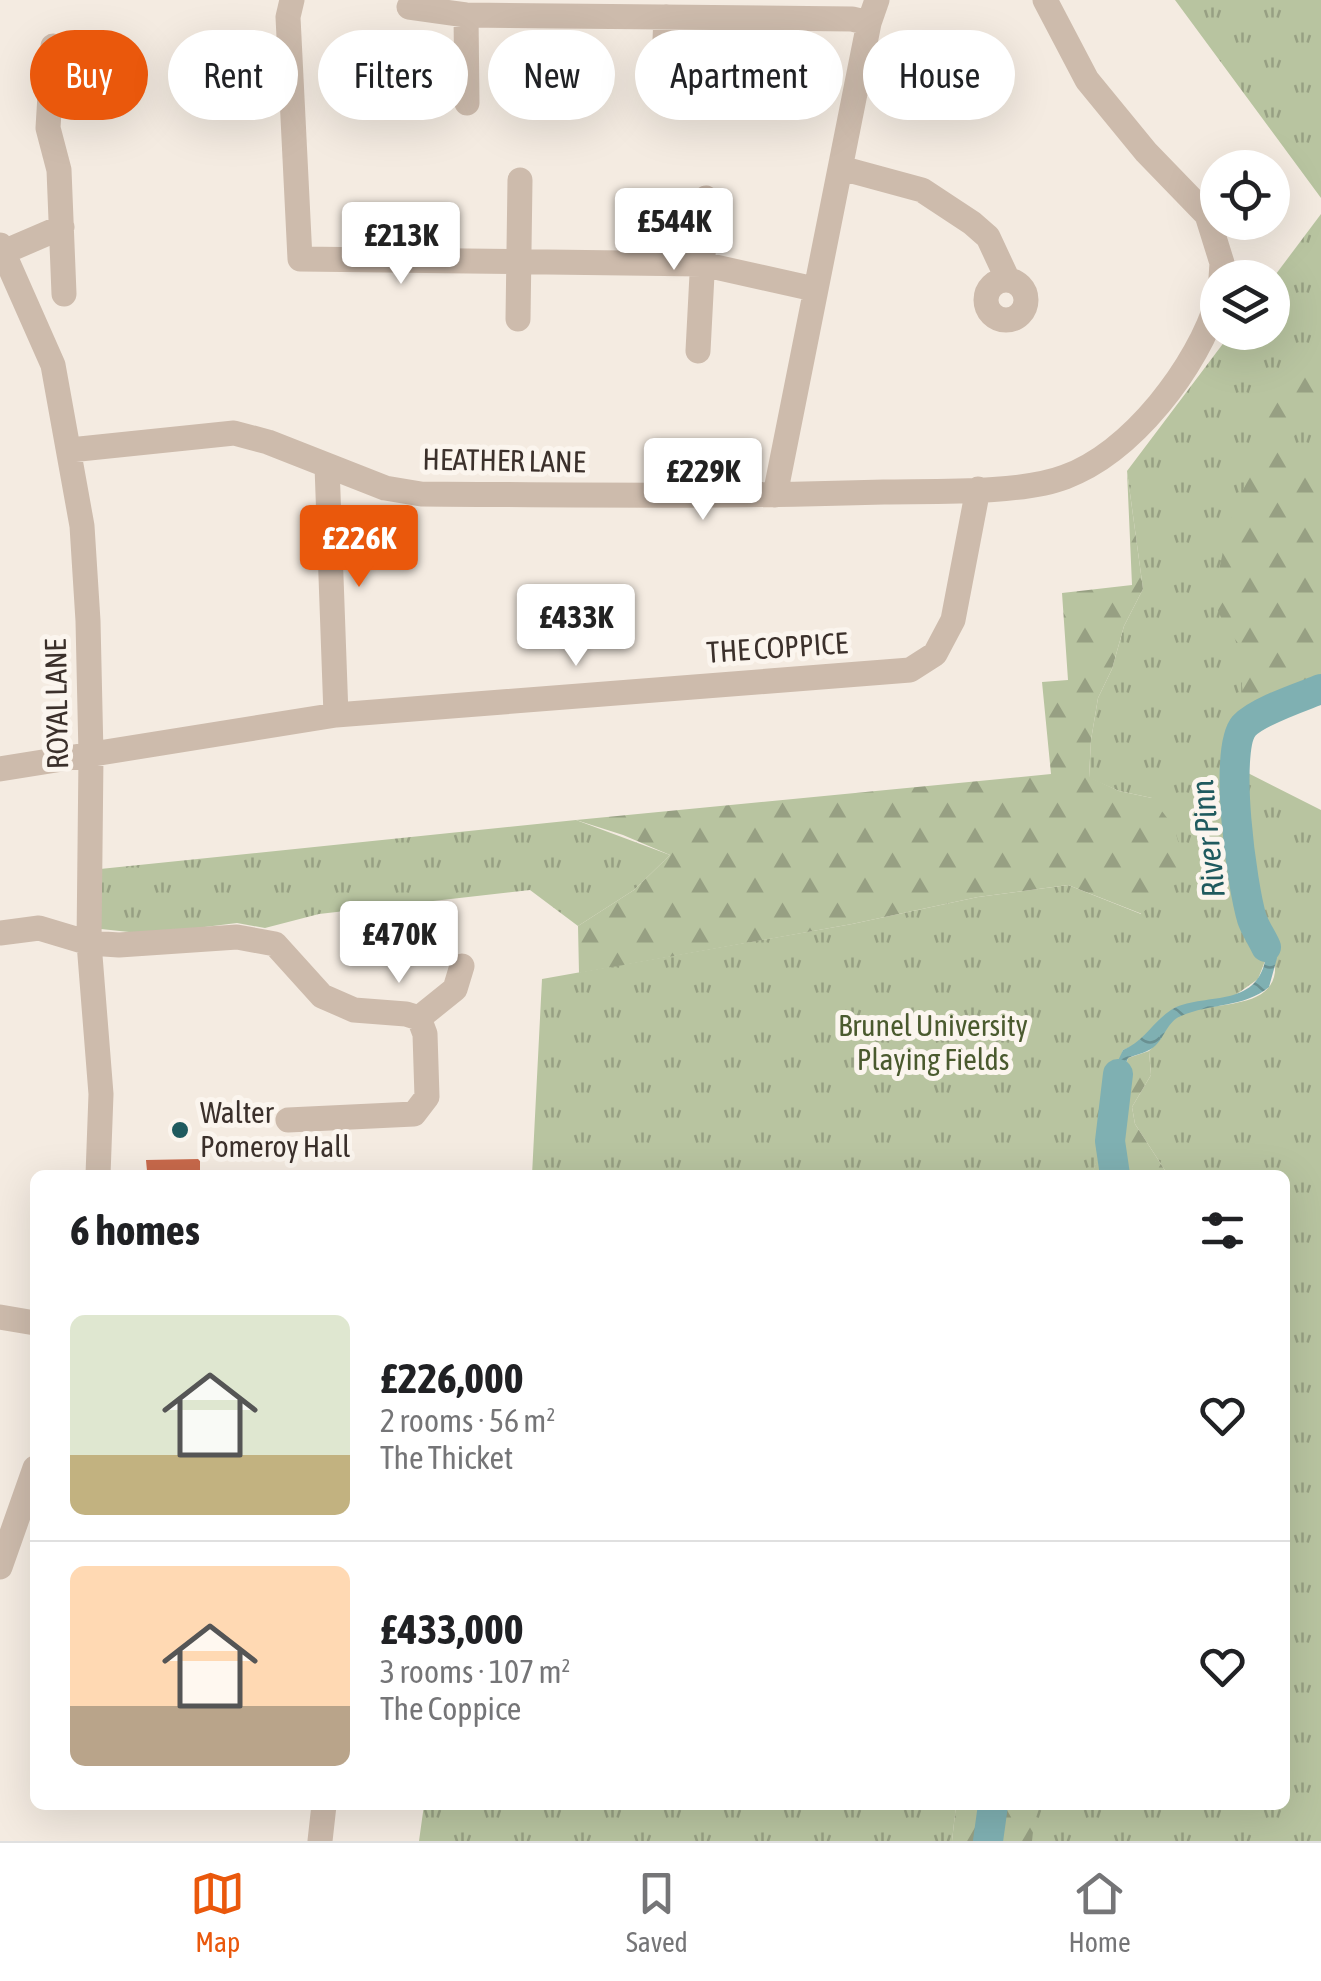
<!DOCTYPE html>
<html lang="en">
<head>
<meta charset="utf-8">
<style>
	body { margin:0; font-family:"Asap Condensed",sans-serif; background:#f2f2f2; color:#202124; height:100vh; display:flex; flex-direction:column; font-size:38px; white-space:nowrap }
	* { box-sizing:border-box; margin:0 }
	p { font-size:32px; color:#757577 }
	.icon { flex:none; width:55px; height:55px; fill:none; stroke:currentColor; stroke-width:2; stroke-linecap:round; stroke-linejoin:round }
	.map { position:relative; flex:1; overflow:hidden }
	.sheet { position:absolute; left:30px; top:1170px; width:1260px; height:640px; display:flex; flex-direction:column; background:#fff; border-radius:15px; box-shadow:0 10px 40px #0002 }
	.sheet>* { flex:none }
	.banner { position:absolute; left:30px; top:30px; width:1262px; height:90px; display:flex; gap:20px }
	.tools { position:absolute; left:1200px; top:150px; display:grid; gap:20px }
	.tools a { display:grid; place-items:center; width:90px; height:90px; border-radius:50%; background:#fff; box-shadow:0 10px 40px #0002; font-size:50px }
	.price { position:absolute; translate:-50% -85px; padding:0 22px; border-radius:10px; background:#fff; color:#222; font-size:32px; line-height:65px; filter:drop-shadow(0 2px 5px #0008) }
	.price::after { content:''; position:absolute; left:50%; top:60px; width:30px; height:22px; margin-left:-15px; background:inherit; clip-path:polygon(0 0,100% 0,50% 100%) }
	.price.selected { background:#ea580c; color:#fff }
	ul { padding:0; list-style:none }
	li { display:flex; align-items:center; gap:30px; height:250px; padding:0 40px }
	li+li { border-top:2px solid #e0e0e0 }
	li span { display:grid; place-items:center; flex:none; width:280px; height:200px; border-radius:15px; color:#555 }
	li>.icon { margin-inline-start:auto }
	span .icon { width:120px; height:120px; fill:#fffc; stroke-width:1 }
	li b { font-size:42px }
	h2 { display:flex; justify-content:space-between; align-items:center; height:120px; padding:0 40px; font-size:42px }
	.tag { padding:0 35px; border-radius:45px; background:#fff; box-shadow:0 10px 40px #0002; font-size:35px; line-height:90px }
	.tag.selected { background:#ea580c; color:#fff }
	.menu { display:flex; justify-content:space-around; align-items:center; height:140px; border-top:2px solid #e0e0e0; background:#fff; font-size:28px; color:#757577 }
	.menu a { display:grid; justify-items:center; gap:5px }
	.menu .selected { color:#ea580c }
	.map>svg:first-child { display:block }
	.grass { fill:url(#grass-tufts) }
	.forest { fill:url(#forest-firs) }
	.water { fill:url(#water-waves) }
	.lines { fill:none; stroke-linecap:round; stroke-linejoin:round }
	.river { stroke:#7fb0b2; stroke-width:30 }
	.building { fill:#c8694b }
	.minor { stroke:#cdbbac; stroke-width:25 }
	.poi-dot { fill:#1f5a5e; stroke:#fbf5ee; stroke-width:4 }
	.labels { text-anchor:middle; stroke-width:10; stroke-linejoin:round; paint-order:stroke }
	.street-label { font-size:30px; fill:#3b302b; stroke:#fbf5ee }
	.park-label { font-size:30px; fill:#4a5a2e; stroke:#fbf5ee }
	.poi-label { font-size:30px; fill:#3b302b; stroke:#fbf5ee; text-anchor:start }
	.water-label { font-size:32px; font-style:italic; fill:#1f5a5e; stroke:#fbf5ee }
</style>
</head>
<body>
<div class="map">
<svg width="1321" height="1841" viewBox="0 0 1321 1841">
	<defs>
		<pattern id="grass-tufts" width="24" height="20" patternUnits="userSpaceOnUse" patternTransform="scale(2.5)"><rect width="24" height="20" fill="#b8c4a0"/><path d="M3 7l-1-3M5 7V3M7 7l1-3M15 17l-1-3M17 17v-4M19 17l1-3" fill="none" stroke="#97a083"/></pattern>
		<pattern id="forest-firs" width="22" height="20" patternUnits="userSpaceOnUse" patternTransform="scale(2.5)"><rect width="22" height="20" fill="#b8c4a0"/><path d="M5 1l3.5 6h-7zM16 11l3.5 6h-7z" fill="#97a083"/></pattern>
		<pattern id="water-waves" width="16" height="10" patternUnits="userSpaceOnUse" patternTransform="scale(2.5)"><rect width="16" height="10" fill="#7fb0b2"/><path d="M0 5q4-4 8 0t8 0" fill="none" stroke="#699091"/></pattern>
	</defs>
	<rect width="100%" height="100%" fill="#f4ebe1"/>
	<path class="grass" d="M1175,0h146v198z
		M1321,214v478l-73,39 -8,19 2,20 79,40v1031h-291l4,-36h251v-630h-117l-33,-51 -3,-17 19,-32 -2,-24c11,-10 17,-28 30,-35 19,-10 41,-9 61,-14 57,-12 32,-59 13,-92l14,46 -9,23 -24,17 -60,12 -39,37 -12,5 -14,44 4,21 -21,60h-560l10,-196 310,-55 126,-27 90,-12 73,29 11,-116 -33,-7 -30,-13 2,-38 7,-42 14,-29 12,-43 19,-37 -16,-118 104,-138 41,-1 1,-54z
		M576,820l94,35 -36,35 -56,36 -48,-36 -211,24 -54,14 -28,-5 -89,11 -47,-5 -1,-60z
		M424,1805h532l-4,36h-533z"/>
	<path class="forest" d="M1312,355l9,5 -2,29 -30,57 32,5v241l-73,39 -6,-45 1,-37 -18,-22 -8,-19 -2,-19 14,-66 20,-47 19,-31 -6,-43 33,-46z
		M1127,471l16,118 -19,37 -12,43 -14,29 -7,42 -2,37 30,14 33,7 22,29 10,35 -42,52 -74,-29 -90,12 -126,27 -273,49 -1,-47 56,-36 36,-35 -47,-20 -47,-15 475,-46 -9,-92 26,-2 -6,-87 70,-8z
		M1149,1051l2,24 -19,32 3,17 33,51h-76l36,-117z
		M956,1805h80l-4,36h-80z"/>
	<path class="water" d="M1252,909l25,49 -8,29c-25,21 -59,16 -88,29 -13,5 -16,20 -25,29 -7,7 -18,9 -28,13 -8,19 -9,38 -15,57l-4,-35 14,-30c20,-8 30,-28 48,-40 31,-19 87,1 95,-54l-18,-29z"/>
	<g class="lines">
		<path class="river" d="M1266,947c-4,-9 -11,-19 -14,-28 -10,-32 -29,-169 -8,-193 14,-15 57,-29 77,-37
			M1115,1175l-5,-34 8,-67
			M988,1841l5,-36"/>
	</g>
	<path class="building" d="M200,1159v16h-48l-5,-4 -1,-11z"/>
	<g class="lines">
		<path class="minor" d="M292,0l-4,17 12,242 402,5 112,25
			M1045,0l42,80 59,72 61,63 15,48 -1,15
			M409,7l57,8 386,4 17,4
			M466,15l1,88
			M53,46l-5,82 11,42 5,124
			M663,84l3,-67
			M841,168l81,22 50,33 16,14 20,43
			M0,245l53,120 29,161 6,95 3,134 -2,188 12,151 -3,81
			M4,252l58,-25
			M986 300a20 20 0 1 1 40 0a20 20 0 1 1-40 0Z
			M518,319l2,-139
			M698,351l8,-153
			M70,450l164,-17 34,9 117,46 36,6c154,1 309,3 463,-2 48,-1 137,2 181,-15 67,-25 133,-110 153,-178
			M327,466l9,249
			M775,495l94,-472 8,-23
			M0,769l336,-54 574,-45 25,-16 18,-34 25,-131
			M0,933l39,-5 50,15 30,2 118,-8 38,7 47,52 32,14 52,4 13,4 6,16 2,63 -13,17 -126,6
			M419,1018l36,-29 7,-23
			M0,1317l35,6
			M0,1567l35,-99
			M320,1841l4,-36"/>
	</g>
	<circle class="poi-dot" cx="180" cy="1130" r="10"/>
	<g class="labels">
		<g class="street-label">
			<text transform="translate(504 461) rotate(1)" y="10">HEATHER LANE</text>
			<text transform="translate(777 648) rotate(-4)" y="10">THE COPPICE</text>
			<text transform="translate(57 704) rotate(-91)" y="10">ROYAL LANE</text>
		</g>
		<g class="park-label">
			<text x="933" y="1036">Brunel University<tspan x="933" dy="34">Playing Fields</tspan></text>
		</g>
		<g class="poi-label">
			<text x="200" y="1123">Walter<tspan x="200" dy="34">Pomeroy Hall</tspan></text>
		</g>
		<g class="water-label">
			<text transform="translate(1208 839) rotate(-96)" y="11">River Pinn</text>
		</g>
	</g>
</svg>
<div class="tools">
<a><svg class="icon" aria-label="locate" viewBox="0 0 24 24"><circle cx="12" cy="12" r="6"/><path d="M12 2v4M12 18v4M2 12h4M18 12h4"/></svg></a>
<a><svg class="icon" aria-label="layers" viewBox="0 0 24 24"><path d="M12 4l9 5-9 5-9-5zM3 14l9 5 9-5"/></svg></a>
</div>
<b class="price" style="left:674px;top:273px">£544K</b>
<b class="price" style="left:401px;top:287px">£213K</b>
<b class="price" style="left:703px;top:523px">£229K</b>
<b class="price selected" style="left:359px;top:590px">£226K</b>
<b class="price" style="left:576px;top:669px">£433K</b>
<b class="price" style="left:399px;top:986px">£470K</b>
<div class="banner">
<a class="tag selected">Buy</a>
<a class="tag">Rent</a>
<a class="tag">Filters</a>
<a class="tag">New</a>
<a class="tag">Apartment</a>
<a class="tag">House</a>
</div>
<section class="sheet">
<h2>6 homes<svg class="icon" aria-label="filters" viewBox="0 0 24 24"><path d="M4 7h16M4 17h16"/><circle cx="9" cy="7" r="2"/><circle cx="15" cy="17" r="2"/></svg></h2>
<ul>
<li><span style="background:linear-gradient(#dfe7d0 70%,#c2b280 0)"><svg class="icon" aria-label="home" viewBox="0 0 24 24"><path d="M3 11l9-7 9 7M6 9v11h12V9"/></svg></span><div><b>£226,000</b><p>2 rooms · 56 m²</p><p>The Thicket</p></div><svg class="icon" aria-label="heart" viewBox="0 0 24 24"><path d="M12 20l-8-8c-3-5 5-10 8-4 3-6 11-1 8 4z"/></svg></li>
<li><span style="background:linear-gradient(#ffd9b3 70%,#b9a48a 0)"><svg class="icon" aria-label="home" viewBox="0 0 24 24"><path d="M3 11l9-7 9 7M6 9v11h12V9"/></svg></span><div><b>£433,000</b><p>3 rooms · 107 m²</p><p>The Coppice</p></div><svg class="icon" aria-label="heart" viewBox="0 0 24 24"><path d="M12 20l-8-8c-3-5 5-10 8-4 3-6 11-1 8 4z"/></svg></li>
</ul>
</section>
</div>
<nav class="menu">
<a class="selected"><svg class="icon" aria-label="map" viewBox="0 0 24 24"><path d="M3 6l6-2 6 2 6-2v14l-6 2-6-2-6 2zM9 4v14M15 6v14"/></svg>Map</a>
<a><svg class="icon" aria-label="saved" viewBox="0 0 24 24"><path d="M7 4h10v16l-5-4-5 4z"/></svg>Saved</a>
<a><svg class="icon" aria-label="home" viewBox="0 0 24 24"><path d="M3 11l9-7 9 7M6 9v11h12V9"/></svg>Home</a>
</nav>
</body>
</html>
